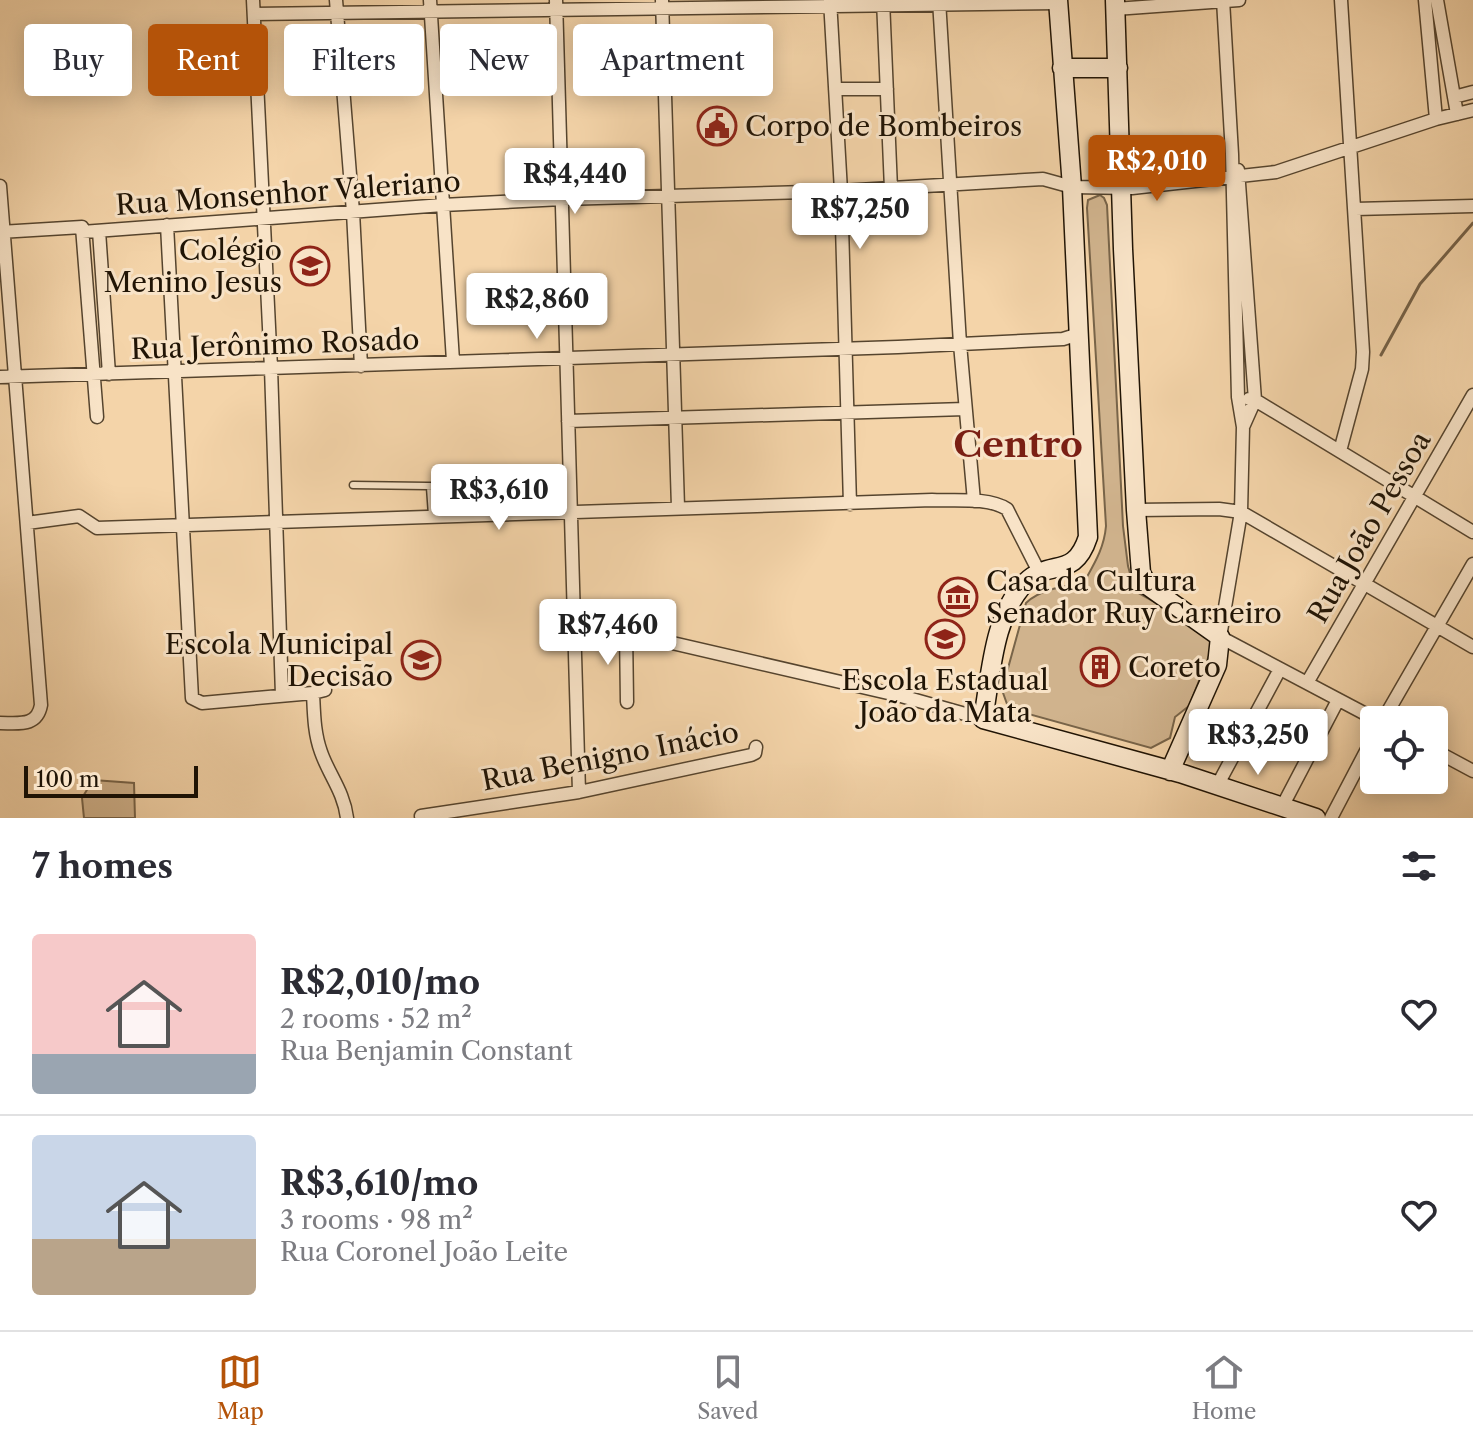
<!DOCTYPE html>
<html lang="en">
<head>
<meta charset="utf-8">
<style>
	body { margin:0; font-family:"Libre Caslon Text",serif; background:#f2f2f3; color:#2b2b33; height:100vh; display:flex; flex-direction:column; font-size:30px; white-space:nowrap }
	* { box-sizing:border-box; margin:0 }
	p { font-size:26px; color:#7c7c81 }
	.icon { flex:none; width:44px; height:44px; fill:none; stroke:currentColor; stroke-width:2; stroke-linecap:round; stroke-linejoin:round }
	.map { position:relative; height:818px; overflow:hidden }
	.details { display:flex; flex-direction:column; background:#fff; flex:1 }
	.details>* { flex:none }
	.banner { position:absolute; left:24px; top:24px; width:800px; height:72px; display:flex; gap:16px }
	.buttons { position:absolute; left:1360px; top:706px; display:grid; gap:16px }
	.buttons a { display:grid; place-items:center; width:88px; height:88px; border-radius:8px; background:#fff; box-shadow:0 4px 20px #0003; font-size:40px }
	.scale { position:absolute; left:24px; bottom:20px; width:174px; box-sizing:border-box; padding-left:8px; border:4px solid #201405; border-top:0; font-size:22px; line-height:28px; white-space:nowrap; color:#201405; -webkit-text-stroke:6px #f8e3c7; paint-order:stroke }
	.price { position:absolute; translate:-50% -68px; padding:0 18px; border-radius:8px; background:#fff; color:#222; font-size:26px; line-height:52px; filter:drop-shadow(0 2px 4px #0008) }
	.price::after { content:''; position:absolute; left:50%; top:48px; width:24px; height:18px; margin-left:-12px; background:inherit; clip-path:polygon(0 0,100% 0,50% 100%) }
	.price.active { background:#b45309; color:#fff }
	ul { padding:0; list-style:none }
	li { display:flex; align-items:center; gap:24px; height:200px; padding:0 32px }
	li+li { border-top:2px solid #e1e1e2 }
	li span { display:grid; place-items:center; flex:none; width:224px; height:160px; border-radius:8px; color:#555 }
	li>.icon { margin-inline-start:auto }
	span .icon { width:96px; height:96px; fill:#fffc; stroke-width:1 }
	li b { font-size:34px }
	h2 { display:flex; justify-content:space-between; align-items:center; height:96px; padding:0 32px; font-size:34px }
	.pill { padding:0 28px; border-radius:8px; background:#fff; box-shadow:0 4px 20px #0003; font-size:28px; line-height:72px }
	.pill.active { background:#b45309; color:#fff }
	.dock { display:flex; justify-content:space-around; align-items:center; height:112px; border-top:2px solid #e1e1e2; background:#fff; font-size:22px; color:#7c7c81 }
	.dock a { display:grid; justify-items:center; gap:4px }
	.dock .active { color:#b45309 }
	.map>svg:first-child { display:block }
	.green { fill:#d0b38d; stroke:#786449; stroke-width:2 }
	.lines { fill:none; stroke-linecap:round; stroke-linejoin:round }
	.stream { stroke:#746046; stroke-width:3 }
	.lane-casing { stroke:#55442e; stroke-width:9 }
	.street-casing { stroke:#55442e; stroke-width:15 }
	.secondary-casing { stroke:#201405; stroke-width:21 }
	.lane { stroke:#f8e3c7; stroke-width:6 }
	.street { stroke:#f8e3c7; stroke-width:12 }
	.secondary { stroke:#f8e3c7; stroke-width:18 }
	.labels { text-anchor:middle; stroke-width:6; stroke-linejoin:round; paint-order:stroke }
	.poi-label { font-size:28px; fill:#201405; stroke:#f8e3c7; text-anchor:start }
	.street-label { font-size:28px; fill:#201405; stroke:#f8e3c7 }
	.district-label { font-size:36px; font-weight:bold; fill:#7a1f14; stroke:#f8e3c7 }
</style>
</head>
<body>
<div class="map">
<svg width="1473" height="818" viewBox="0 0 1473 818">
	<rect width="100%" height="100%" fill="#f4d4a9"/>
	<filter id="stains"><feTurbulence type="fractalNoise" baseFrequency=".0025" numOctaves="4"/><feColorMatrix values="0 0 0 0 .2 0 0 0 0 .09 0 0 0 0 .02 0 0 0 .5 -.17"/></filter>
	<radialGradient id="worn" r=".72"><stop offset=".6" stop-color="#630" stop-opacity="0"/><stop offset="1" stop-color="#630" stop-opacity=".3"/></radialGradient>
	<path class="green" d="M1100,195l4,3 3,7 16,321 5,40 7,25 76,43 -1,19 -21,53 -14,11 -5,21 -19,10 -137,-38 -7,-6 -5,-14 24,-87c13,-13 39,-18 57,-19 11,-20 21,-35 23,-58l-19,-318 1,-8z
		M93,780l41,3 1,35h-51l-2,-20z"/>
	<g class="lines">
		<path class="stream" d="M1381,355l39,-71 53,-61"/>
		<g class="lane-casing">
			<path id="lane" d="M353,485l148,2 4,4 2,23
				M430,487l2,28"/>
		</g>
		<g class="street-casing">
			<path id="street" d="M253,0l18,368 11,327
				M336,0l17,212 8,154
				M430,0l23,361
				M556,0l23,792
				M662,0l16,507
				M830,0l11,191 9,313
				M883,0l8,189
				M939,0l21,344 14,157
				M1223,0l9,154 6,243 5,30 -2,85 -21,125 157,83
				M1425,0l11,119
				M1437,0l20,114
				M1115,9l124,-9
				M254,14l804,-11
				M835,89h52
				M1454,97l19,-5
				M1238,170l17,230 -12,27
				M0,186l41,519c-4,22 -22,18 -41,18
				M1355,209l118,-3
				M167,225l25,473 10,5 111,-10 12,-3
				M99,231l10,143
				M0,232l82,-5 15,190
				M82,232l361,-27 119,-6 279,-8 202,-12 29,8 60,1 144,-16 160,-53 37,-9
				M0,377l898,-30 165,-8 16,-5
				M1249,399l6,1 218,132
				M568,421l397,-12
				M1340,451l22,-82 1,-17 -22,-352
				M1136,510l83,-1 22,3 232,135
				M27,523l52,-7 18,12 835,-28c23,1 56,-3 75,9l32,63
				M573,620l328,76 82,23
				M626,631l1,71
				M1307,683l166,-288
				M313,693c1,20 1,40 8,59 8,23 23,40 26,66
				M1383,720l90,-156
				M1434,750l39,21
				M1217,786l63,-117
				M1282,807l56,-107
				M421,816l158,-24 172,-37 4,-2 1,-6
				M1331,818l43,-82"/>
		</g>
		<g class="secondary-casing">
			<path id="secondary" d="M1058,0l14,187 16,350c-14,43 -37,21 -62,45 -33,33 -35,93 -43,137l197,54 136,45
				M1115,0l8,249 13,261 5,63 7,13 72,51 -3,28 -47,106
				M1062,68h56"/>
		</g>
		<use href="#lane" class="lane"/>
		<use href="#street" class="street"/>
		<use href="#secondary" class="secondary"/>
	</g>
	<defs>
		<g id="civic-ring" transform="scale(2)"><circle r="9.5" fill="#f8e3c7" stroke="#8f2418" stroke-width="1.5"/><path d="M-.6-6.5H3V-4.5H.6V-3L4-1V1h2V6H-6V1h2V-1L-.6-3ZM-1.2 2.5V6h2.4V2.5Z" fill="#8f2418"/></g>
		<g id="school-ring" transform="scale(2)"><circle r="9.5" fill="#f8e3c7" stroke="#8f2418" stroke-width="1.5"/><path d="M0-5L7-2L0 1L-7-2ZM-4 1L0 2.5L4 1V4Q0 6-4 4Z" fill="#8f2418"/></g>
		<g id="museum-ring" transform="scale(2)"><circle r="9.5" fill="#f8e3c7" stroke="#8f2418" stroke-width="1.5"/><path d="M0-6L6-3V-2H-6V-3ZM-5-1h2V3h-2ZM-1-1h2V3h-2ZM3-1h2V3H3ZM-6 4H6V6H-6Z" fill="#8f2418"/></g>
		<g id="building-ring" transform="scale(2)"><circle r="9.5" fill="#f8e3c7" stroke="#8f2418" stroke-width="1.5"/><path d="M-4-6H4V6H1V3H-1V6H-4ZM-2.5-4.3h1.7v1.8h-1.7ZM.8-4.3h1.7v1.8H.8ZM-2.5-1h1.7V.8h-1.7ZM.8-1h1.7V.8H.8Z" fill="#8f2418"/></g>
	</defs>
	<g fill-rule="evenodd">
		<use href="#civic-ring" x="717" y="126"/>
		<use href="#school-ring" x="310" y="266"/>
		<use href="#museum-ring" x="958" y="597"/>
		<use href="#school-ring" x="945" y="639"/>
		<use href="#school-ring" x="421" y="660"/>
		<use href="#building-ring" x="1100" y="667"/>
	</g>
	<g class="labels">
		<g class="poi-label">
			<text x="745" y="136">Corpo de Bombeiros</text>
			<text x="282" y="260" text-anchor="end">Colégio<tspan x="282" dy="32">Menino Jesus</tspan></text>
			<text x="986" y="591">Casa da Cultura<tspan x="986" dy="32">Senador Ruy Carneiro</tspan></text>
			<text x="393" y="654" text-anchor="end">Escola Municipal<tspan x="393" dy="32">Decisão</tspan></text>
			<text x="1128" y="677">Coreto</text>
			<text x="945" y="690" text-anchor="middle">Escola Estadual<tspan x="945" dy="32">João da Mata</tspan></text>
		</g>
		<g class="street-label">
			<text transform="translate(288 193) rotate(-4)" y="10">Rua Monsenhor Valeriano</text>
			<text transform="translate(275 344) rotate(-2)" y="10">Rua Jerônimo Rosado</text>
			<text transform="translate(1369 527) rotate(-60)" y="10">Rua João Pessoa</text>
			<text transform="translate(610 756) rotate(-11)" y="10">Rua Benigno Inácio</text>
		</g>
		<g class="district-label">
			<text x="1018" y="457">Centro</text>
		</g>
	</g>
	<rect width="100%" height="100%" filter="url(#stains)"/>
	<rect width="100%" height="100%" fill="url(#worn)"/>
</svg>
<div class="buttons">
<a><svg class="icon" aria-label="locate" viewBox="0 0 24 24"><circle cx="12" cy="12" r="6"/><path d="M12 2v4M12 18v4M2 12h4M18 12h4"/></svg></a>
</div>
<div class="scale">100 m</div>
<b class="price active" style="left:1157px;top:203px">R$2,010</b>
<b class="price" style="left:575px;top:216px">R$4,440</b>
<b class="price" style="left:860px;top:251px">R$7,250</b>
<b class="price" style="left:537px;top:341px">R$2,860</b>
<b class="price" style="left:499px;top:532px">R$3,610</b>
<b class="price" style="left:608px;top:667px">R$7,460</b>
<b class="price" style="left:1258px;top:777px">R$3,250</b>
<div class="banner">
<a class="pill">Buy</a>
<a class="pill active">Rent</a>
<a class="pill">Filters</a>
<a class="pill">New</a>
<a class="pill">Apartment</a>
</div>
</div>
<section class="details">
<h2>7 homes<svg class="icon" aria-label="filters" viewBox="0 0 24 24"><path d="M4 7h16M4 17h16"/><circle cx="9" cy="7" r="2"/><circle cx="15" cy="17" r="2"/></svg></h2>
<ul>
<li><span style="background:linear-gradient(#f6c9c9 75%,#9aa5b1 0)"><svg class="icon" aria-label="home" viewBox="0 0 24 24"><path d="M3 11l9-7 9 7M6 9v11h12V9"/></svg></span><div><b>R$2,010/mo</b><p>2 rooms · 52 m²</p><p>Rua Benjamin Constant</p></div><svg class="icon" aria-label="heart" viewBox="0 0 24 24"><path d="M12 20l-8-8c-3-5 5-10 8-4 3-6 11-1 8 4z"/></svg></li>
<li><span style="background:linear-gradient(#c9d6e8 65%,#b9a48a 0)"><svg class="icon" aria-label="home" viewBox="0 0 24 24"><path d="M3 11l9-7 9 7M6 9v11h12V9"/></svg></span><div><b>R$3,610/mo</b><p>3 rooms · 98 m²</p><p>Rua Coronel João Leite</p></div><svg class="icon" aria-label="heart" viewBox="0 0 24 24"><path d="M12 20l-8-8c-3-5 5-10 8-4 3-6 11-1 8 4z"/></svg></li>
</ul>
</section>
<nav class="dock">
<a class="active"><svg class="icon" aria-label="map" viewBox="0 0 24 24"><path d="M3 6l6-2 6 2 6-2v14l-6 2-6-2-6 2zM9 4v14M15 6v14"/></svg>Map</a>
<a><svg class="icon" aria-label="saved" viewBox="0 0 24 24"><path d="M7 4h10v16l-5-4-5 4z"/></svg>Saved</a>
<a><svg class="icon" aria-label="home" viewBox="0 0 24 24"><path d="M3 11l9-7 9 7M6 9v11h12V9"/></svg>Home</a>
</nav>
</body>
</html>
